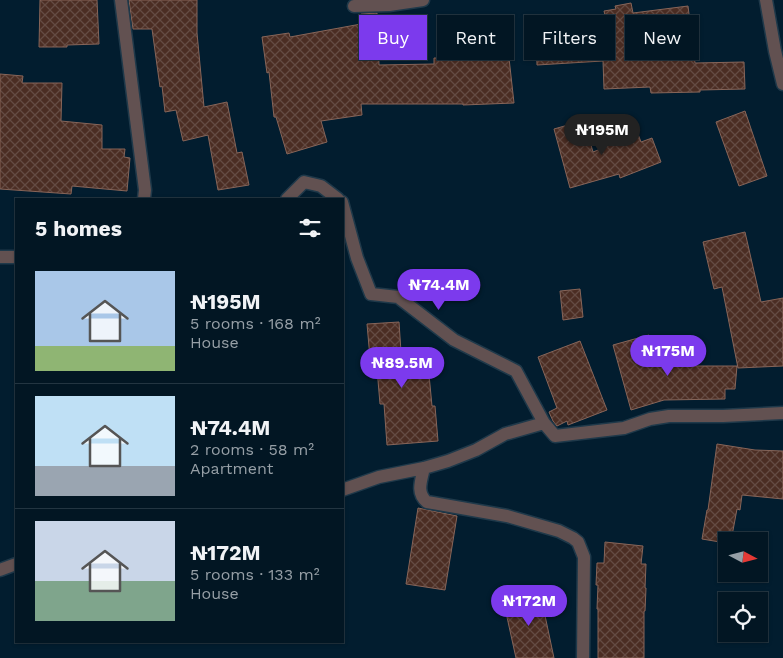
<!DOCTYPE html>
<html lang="en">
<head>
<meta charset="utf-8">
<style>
	body { margin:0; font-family:"Work Sans",sans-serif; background:#0c1f2b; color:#f1f3f6; height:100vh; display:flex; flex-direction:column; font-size:19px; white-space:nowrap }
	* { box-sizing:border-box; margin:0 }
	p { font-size:16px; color:#969fa6 }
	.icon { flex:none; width:28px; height:28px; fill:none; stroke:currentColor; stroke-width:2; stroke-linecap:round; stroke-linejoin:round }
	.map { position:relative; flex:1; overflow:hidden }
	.sheet { position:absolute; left:15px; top:198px; width:329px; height:445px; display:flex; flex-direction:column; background:#021623; border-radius:0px; box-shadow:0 1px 4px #0004,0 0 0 1px #233541 }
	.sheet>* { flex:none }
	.top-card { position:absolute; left:359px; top:15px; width:349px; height:45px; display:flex; gap:10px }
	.needle { width:32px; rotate:97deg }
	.tools { position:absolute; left:718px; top:532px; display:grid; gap:10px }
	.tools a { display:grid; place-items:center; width:50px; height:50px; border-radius:0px; background:#021623; box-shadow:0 1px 4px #0004,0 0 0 1px #233541; font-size:25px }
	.price { position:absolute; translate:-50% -42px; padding:0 11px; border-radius:18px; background:#7c3aed; color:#fff; font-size:16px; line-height:32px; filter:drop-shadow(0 1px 2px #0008) }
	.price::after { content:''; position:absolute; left:50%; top:30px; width:15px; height:11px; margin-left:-8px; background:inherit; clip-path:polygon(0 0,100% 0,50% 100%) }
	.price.selected { background:#222; color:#fff }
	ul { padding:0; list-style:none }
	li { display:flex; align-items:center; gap:15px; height:125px; padding:0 20px }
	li+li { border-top:1px solid #233541 }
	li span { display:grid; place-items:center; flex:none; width:140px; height:100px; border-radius:0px; color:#555 }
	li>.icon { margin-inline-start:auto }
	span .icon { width:60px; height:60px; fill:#fffc; stroke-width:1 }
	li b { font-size:21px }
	h2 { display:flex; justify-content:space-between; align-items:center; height:60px; padding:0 20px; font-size:21px }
	.tag { padding:0 18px; border-radius:0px; background:#021623; box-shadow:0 1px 4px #0004,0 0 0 1px #233541; font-size:18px; line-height:45px }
	.tag.selected { background:#7c3aed; color:#fff }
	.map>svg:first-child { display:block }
	.building { fill:url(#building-cross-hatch); stroke:#876559 }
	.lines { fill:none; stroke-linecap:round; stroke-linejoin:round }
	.minor-casing { stroke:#1f394a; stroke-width:15 }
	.minor { stroke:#625151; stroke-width:12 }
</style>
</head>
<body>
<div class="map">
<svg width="783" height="658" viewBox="0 0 783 658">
	<defs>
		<pattern id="building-cross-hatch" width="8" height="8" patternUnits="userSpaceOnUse" patternTransform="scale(1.25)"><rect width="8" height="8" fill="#4b2d23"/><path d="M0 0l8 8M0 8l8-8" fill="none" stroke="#644b43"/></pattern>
	</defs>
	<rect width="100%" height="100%" fill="#021d2f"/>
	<path class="building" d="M40,0h57l2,44 -32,1v2h-28z
		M129,0h68v33l7,74 23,-5 10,51 5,-1 7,33 -31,5 -10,-55 -25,6 -7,-31 -11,2 -3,-26 -2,1 -8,-58h-19z
		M631,3l2,10 55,-7 7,57 49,-1 1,27 -45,1v2l-49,1 -1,-6 -46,2 -1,-28 -66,4 -1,-33 14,-1v-4l43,-2 -1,-3 14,-3 -2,-8 12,-2 -1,-3z
		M377,13l2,52 55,-1v-6l45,1 -4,-34 30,-3 9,81 -51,2v-1h-102l1,11 -41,6 6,21 -40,12 -11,-37h-2l-5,-45 -2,1 -5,-36 27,-4 1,4 71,-13v-10z
		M0,74l23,2 -1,7h40l-1,38 41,4v24h23l-1,8 6,1 -3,33 -55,-5 -1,8 -71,-5z
		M745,111l22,65 -28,10 -23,-64z
		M582,121l5,18 2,-1 4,14 45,-18 3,8 11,-4 9,24 -41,16 -1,-4 -49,14 -16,-59z
		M745,232l16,70 22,-4v68l-45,2 -16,-81 -8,2 -11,-47z
		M580,289l3,28 -20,3 -3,-29z
		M399,322l3,45 26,-3 4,42h3l3,35 -51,4 -3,-41h-4l-4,-47 -6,1 -3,-34z
		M649,335l8,31h80l-2,23h-10v10l-61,1 -33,10 -18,-65z
		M580,341l27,69 -39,15 -1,-4 -10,5 -4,-5 -4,-9 8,-4 -19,-51z
		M717,444l38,6 28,1v48l-41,-4 -2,15 -3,-1 -6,32h-5v2l-24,-4 5,-29h1z
		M418,508l39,8 -12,74 -39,-6z
		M605,542l38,4 -2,18h5l-1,24h1l-1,23h-1v47h-46v-49h-1l1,-24h-2l1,-22h7z
		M540,592l14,66h-38l-13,-59z"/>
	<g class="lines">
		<g class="minor-casing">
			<path id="minor" d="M121,0l24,190 -1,9
				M766,0l9,51 8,33
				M354,6l35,-1 34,-5
				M287,199l17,-17 17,4 17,13
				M342,202l15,56 14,36 27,3 56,43 62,31 28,52
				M0,257h16
				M424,468c-3,13 -8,25 3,34l80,14 52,15 14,7 5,4 6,15 -1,101
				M342,490l37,-13 45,-9 24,-7 28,-11 29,-16 39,-11 11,13 69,-8 26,-9 19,-3h54l60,-3
				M0,570l16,-6"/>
		</g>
		<use href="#minor" class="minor"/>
	</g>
</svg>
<div class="tools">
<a><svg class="needle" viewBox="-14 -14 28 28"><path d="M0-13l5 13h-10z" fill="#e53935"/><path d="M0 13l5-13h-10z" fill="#969fa6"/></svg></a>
<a><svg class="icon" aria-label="locate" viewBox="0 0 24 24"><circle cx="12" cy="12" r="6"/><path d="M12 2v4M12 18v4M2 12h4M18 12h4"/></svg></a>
</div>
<b class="price selected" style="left:602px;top:156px">₦195M</b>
<b class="price" style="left:439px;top:311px">₦74.4M</b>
<b class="price" style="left:668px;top:377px">₦175M</b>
<b class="price" style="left:402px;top:389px">₦89.5M</b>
<b class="price" style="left:529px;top:627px">₦172M</b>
<div class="top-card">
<a class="tag selected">Buy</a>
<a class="tag">Rent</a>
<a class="tag">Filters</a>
<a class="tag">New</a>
</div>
<section class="sheet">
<h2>5 homes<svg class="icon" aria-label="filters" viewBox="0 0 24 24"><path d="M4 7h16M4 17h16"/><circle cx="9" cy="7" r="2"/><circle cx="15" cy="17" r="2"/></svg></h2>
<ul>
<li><span style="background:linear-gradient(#a9c7e8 75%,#8fb573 0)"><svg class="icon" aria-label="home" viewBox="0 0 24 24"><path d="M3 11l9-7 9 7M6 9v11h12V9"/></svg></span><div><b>₦195M</b><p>5 rooms · 168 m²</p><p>House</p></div></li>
<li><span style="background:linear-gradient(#bfe0f5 70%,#9aa5b1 0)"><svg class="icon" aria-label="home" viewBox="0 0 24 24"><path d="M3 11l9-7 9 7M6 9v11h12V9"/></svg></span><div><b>₦74.4M</b><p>2 rooms · 58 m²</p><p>Apartment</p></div></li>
<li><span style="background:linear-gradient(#c9d6e8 60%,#7fa58c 0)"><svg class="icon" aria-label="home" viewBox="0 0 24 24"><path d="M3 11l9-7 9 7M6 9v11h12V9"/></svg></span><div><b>₦172M</b><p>5 rooms · 133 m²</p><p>House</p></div></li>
</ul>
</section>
</div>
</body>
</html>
